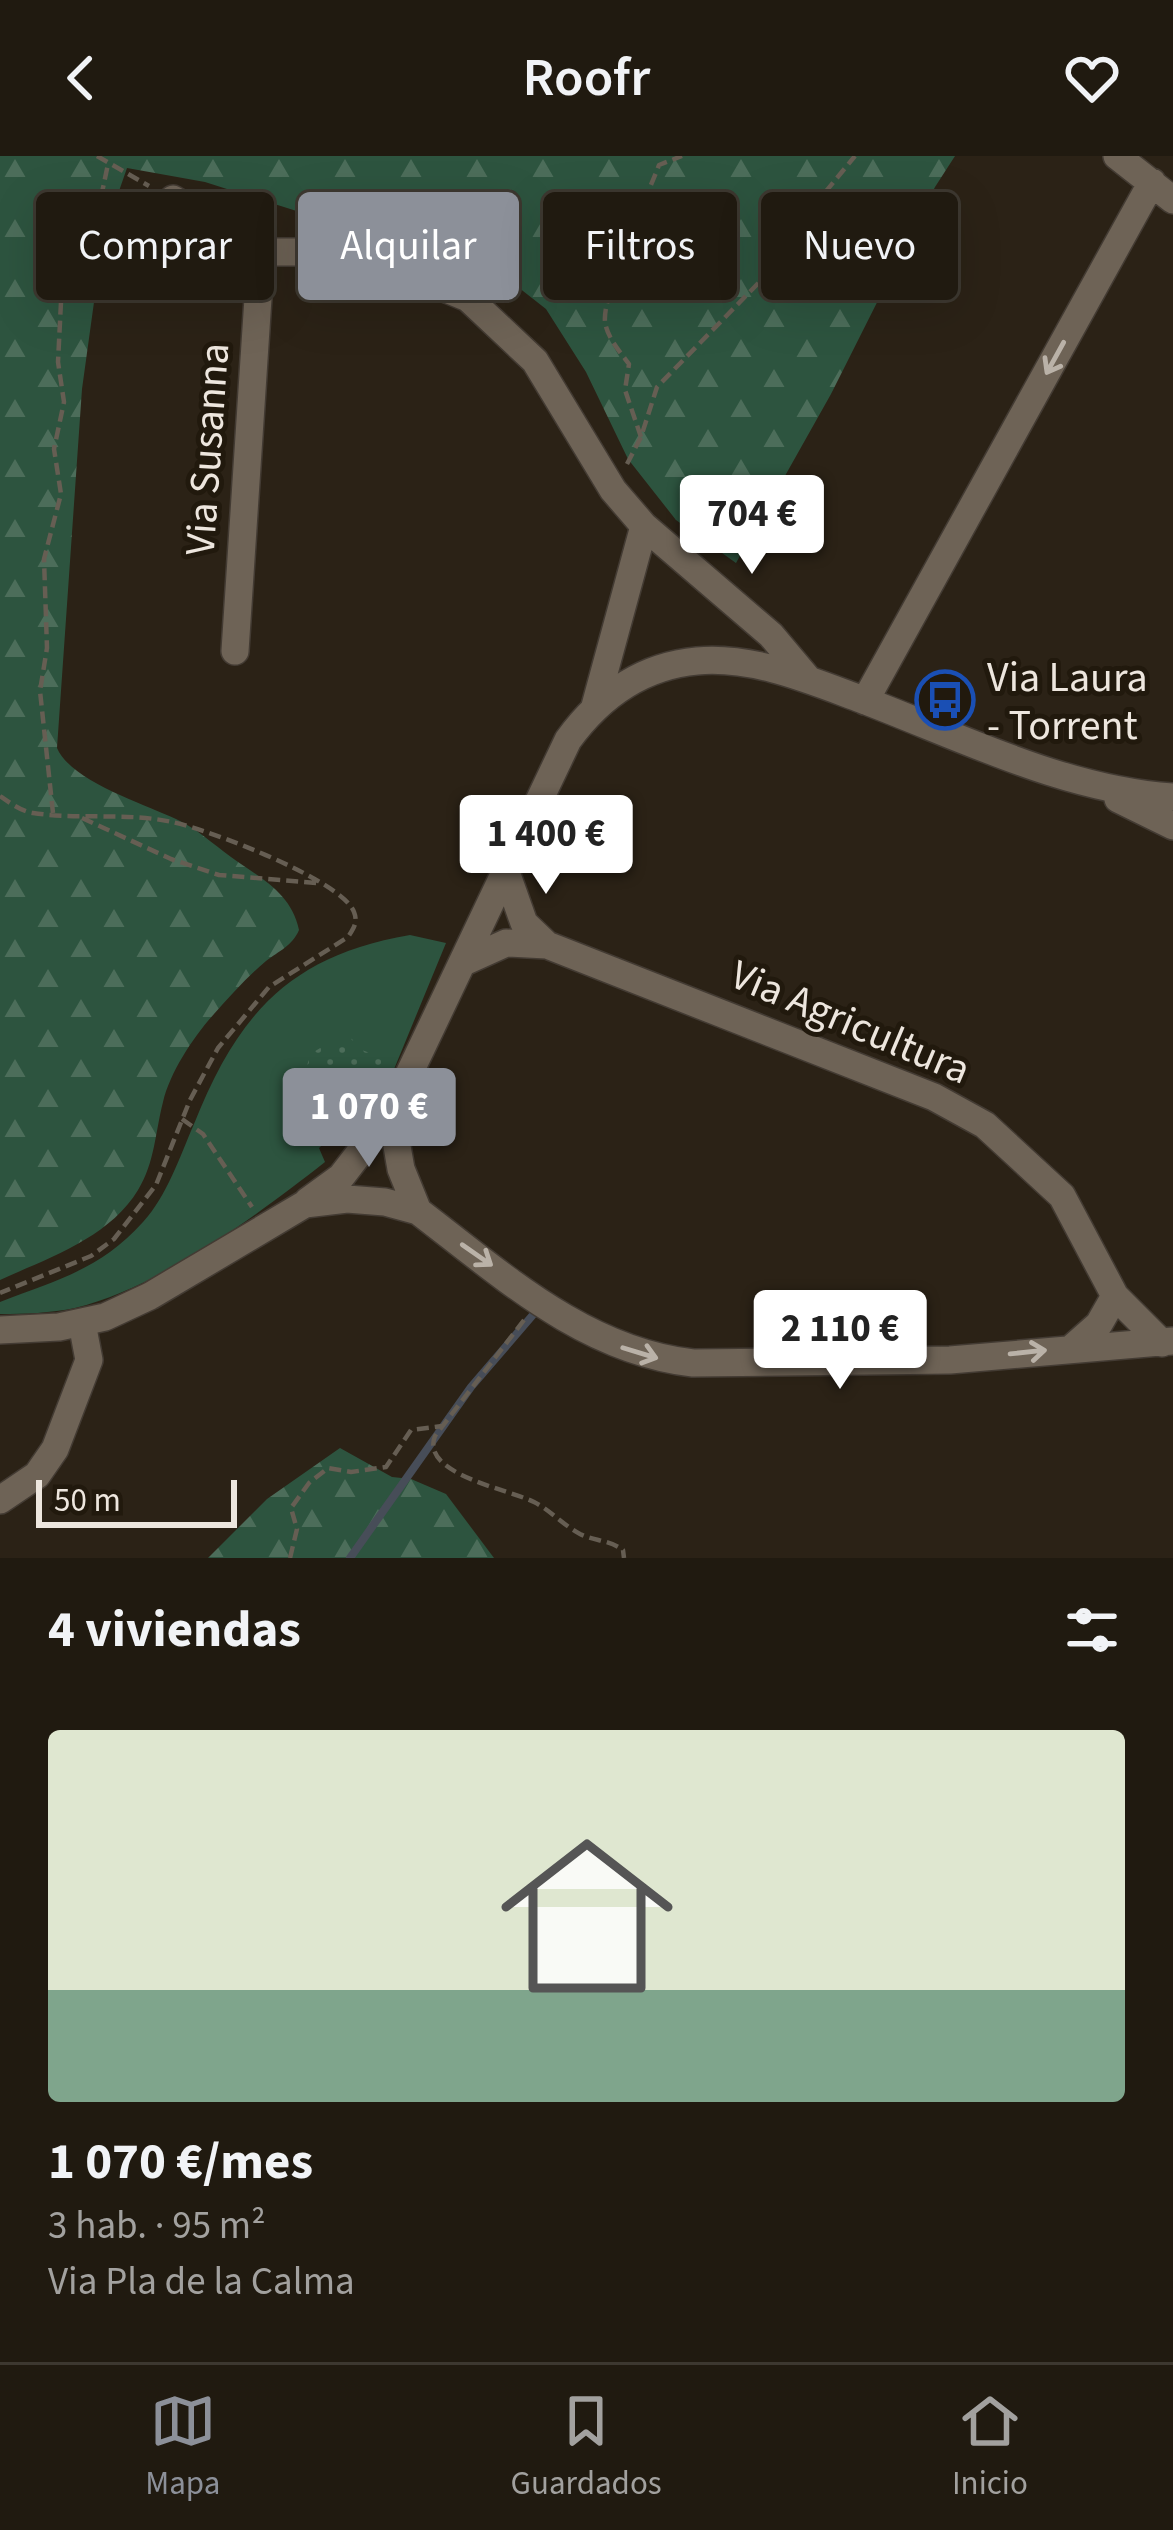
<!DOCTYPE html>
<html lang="es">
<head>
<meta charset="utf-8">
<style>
	body { margin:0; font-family:"Source Sans 3",sans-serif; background:#282319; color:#f1f3f6; height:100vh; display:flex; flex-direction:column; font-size:45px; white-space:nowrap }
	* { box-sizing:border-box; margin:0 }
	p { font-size:39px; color:#a2a19f }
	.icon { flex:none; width:66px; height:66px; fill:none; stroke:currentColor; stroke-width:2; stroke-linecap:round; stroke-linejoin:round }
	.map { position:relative; height:1402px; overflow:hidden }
	.side { display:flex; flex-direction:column; background:#201a10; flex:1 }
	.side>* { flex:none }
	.guide { position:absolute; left:36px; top:36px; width:1101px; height:108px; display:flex; gap:24px }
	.scale { position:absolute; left:36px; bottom:30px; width:201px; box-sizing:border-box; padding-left:12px; border:6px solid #ede6de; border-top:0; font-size:33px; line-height:42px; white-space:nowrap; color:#ede6de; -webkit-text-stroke:9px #21190d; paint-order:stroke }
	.price { position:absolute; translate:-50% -102px; padding:0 27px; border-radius:12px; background:#fff; color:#222; font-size:39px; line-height:78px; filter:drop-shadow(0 3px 6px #0008) }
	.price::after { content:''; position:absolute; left:50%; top:72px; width:36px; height:27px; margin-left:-18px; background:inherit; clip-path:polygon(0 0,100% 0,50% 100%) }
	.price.on { background:#8c9099; color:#fff }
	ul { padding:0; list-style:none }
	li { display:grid; align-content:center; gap:24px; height:636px; padding:0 48px }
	li span { display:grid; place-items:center; height:372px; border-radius:12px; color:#555 }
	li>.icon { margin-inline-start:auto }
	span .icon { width:216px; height:216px; fill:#fffc; stroke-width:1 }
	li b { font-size:51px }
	h2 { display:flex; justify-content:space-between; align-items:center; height:144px; padding:0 48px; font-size:51px }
	.tag { padding:0 42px; border-radius:12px; background:#201a10; box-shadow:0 12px 48px #0002,0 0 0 3px #3d3830; font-size:42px; line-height:108px }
	.tag.on { background:#8c9099; color:#fff }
	header { display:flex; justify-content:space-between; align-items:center; height:156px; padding:0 48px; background:#201a10; font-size:54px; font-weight:600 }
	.dock { display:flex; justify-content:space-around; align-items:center; height:168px; border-top:3px solid #3d3830; background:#201a10; font-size:33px; color:#a2a19f }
	.dock a { display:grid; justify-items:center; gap:6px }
	.dock .on { color:#8c9099 }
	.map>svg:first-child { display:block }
	.green { fill:#2d543f }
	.forest { fill:url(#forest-firs) }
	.park { fill:url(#park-dots) }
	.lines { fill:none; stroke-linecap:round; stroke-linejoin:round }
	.stream { stroke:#474d58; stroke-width:8 }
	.minor-casing { stroke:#433b33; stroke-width:30 }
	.path { stroke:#665e53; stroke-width:4.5; stroke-dasharray:12 6; stroke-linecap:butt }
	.minor { stroke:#6e6356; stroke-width:27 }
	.oneway { stroke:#bab2a8 }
	.labels { text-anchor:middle; stroke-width:10; stroke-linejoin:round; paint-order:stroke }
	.street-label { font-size:42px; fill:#ede6de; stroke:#21190d }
	.poi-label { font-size:42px; fill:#ede6de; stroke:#21190d; text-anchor:start }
</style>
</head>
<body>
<header><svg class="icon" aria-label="back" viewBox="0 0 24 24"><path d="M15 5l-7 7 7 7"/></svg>Roofr<svg class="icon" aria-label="heart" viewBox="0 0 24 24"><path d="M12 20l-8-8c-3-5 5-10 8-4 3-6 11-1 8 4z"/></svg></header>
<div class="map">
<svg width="1173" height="1402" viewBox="0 0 1173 1402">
	<defs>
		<pattern id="forest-firs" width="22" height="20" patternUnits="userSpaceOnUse" patternTransform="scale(3)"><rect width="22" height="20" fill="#2d543f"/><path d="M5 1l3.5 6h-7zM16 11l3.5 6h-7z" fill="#4c6d5a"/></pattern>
		<pattern id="park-dots" width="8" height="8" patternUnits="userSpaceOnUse" patternTransform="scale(3)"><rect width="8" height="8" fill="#2d543f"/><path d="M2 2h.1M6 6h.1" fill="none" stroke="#4c6d5a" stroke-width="1.8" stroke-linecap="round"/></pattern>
	</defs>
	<rect width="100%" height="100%" fill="#2b2216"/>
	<path class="green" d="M410,779l36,8 -63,153 -23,33 -9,-9 -32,28 6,14c-69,54 -164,125 -250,146 -24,5 -50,6 -75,6v-12c57,-22 101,-33 143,-80 24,-26 37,-66 51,-98 44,-110 95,-168 216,-189z"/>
	<path class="forest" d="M0,0h955l-20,31 -104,207 -95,169 -60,-43 -48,-61 -42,-87 -40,-63 -64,-50 -176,-45 -101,-32 -78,-14 -24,69 -21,152 -25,359c14,33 87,56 119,71 20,9 37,25 55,38 29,21 60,35 68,73 -7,16 -20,21 -33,31 -18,15 -36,35 -52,53 -20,22 -44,58 -51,88 -8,31 -8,60 -25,88 -29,48 -90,68 -138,90z
		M340,1292l52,29 19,2 35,15 48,64h-286l59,-59z"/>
	<path class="park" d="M340,880l12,3c11,19 28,13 45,20l-14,37 -23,33c-24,-27 -72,-28 -48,-76z"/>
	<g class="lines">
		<path class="stream" d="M350,1402l121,-171 67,-78"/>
		<g class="minor-casing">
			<path id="minor" d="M1117,0l56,44
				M173,43l88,53h38l61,11 55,13 53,22 67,63 78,129 31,36 127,109 37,44
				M235,495l26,-399
				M865,545l287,-519
				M595,550l49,-180
				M1118,643l55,27
				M506,716l18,51 23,22
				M464,806l42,-19 41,2 387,152 51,28 77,71 53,100 47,47
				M391,956l10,57 17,42
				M308,1045l33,-24 50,-65 177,-372c32,-44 74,-74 129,-79 55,-5 110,18 161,37 101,38 206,92 315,99
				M0,1174l59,-3 46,-10 45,-21 155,-92 42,-5 38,3 33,9c84,64 167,140 275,152l257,-3 223,-19
				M1073,1191l26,-23 16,-28
				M0,1344l37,-25 18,-26 34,-89 -7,-37"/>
		</g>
		<path class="path" d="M97,0l52,30
			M641,281l-16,-47 4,-26c-9,-12 -22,-27 -24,-42 -3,-29 42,-125 54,-157l23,-9
			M627,308l14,-27 16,-50 121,-124 22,-40 55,-67
			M0,640c10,7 21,15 33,17 46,7 93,-1 139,9 35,7 170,58 182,90 4,10 0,16 -6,25l-79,50 -51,61 -28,52 -34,85 -42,54 -23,17 -91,37
			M53,657l-13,-122 7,-43 -3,-89 17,-65 -7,-45 10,-47 -6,-40 3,-60 30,-57 17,-81
			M82,662l89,41 48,16 98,8
			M182,963l21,15 49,73
			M524,1164l-89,116c-15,38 73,53 99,66 16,8 29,23 46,32 14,7 30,6 43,16l1,8
			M290,1402l7,-29 -6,-21 18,-25 19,-15 23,4 35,-5 25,-37 31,-4"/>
		<use href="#minor" class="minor"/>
	</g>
	<defs><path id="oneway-shaft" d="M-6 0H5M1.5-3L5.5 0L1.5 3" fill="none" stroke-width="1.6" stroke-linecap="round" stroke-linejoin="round" transform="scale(3)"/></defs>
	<g class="oneway">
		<use href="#oneway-shaft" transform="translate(1055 202) rotate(119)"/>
		<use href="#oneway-shaft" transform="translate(477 1099) rotate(35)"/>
		<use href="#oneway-shaft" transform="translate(1028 1196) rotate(-6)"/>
		<use href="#oneway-shaft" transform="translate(640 1197) rotate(17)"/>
	</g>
	<defs>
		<g id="bus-ring" transform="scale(3)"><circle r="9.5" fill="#21190d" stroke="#1a4fb4" stroke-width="1.5"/><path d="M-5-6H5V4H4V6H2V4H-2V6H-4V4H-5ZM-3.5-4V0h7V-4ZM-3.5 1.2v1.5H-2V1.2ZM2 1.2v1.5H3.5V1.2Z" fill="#1a4fb4"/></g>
	</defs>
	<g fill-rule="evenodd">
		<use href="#bus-ring" x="945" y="544"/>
	</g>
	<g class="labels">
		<g class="street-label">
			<text transform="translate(206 293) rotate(-86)" y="15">Via Susanna</text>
			<text transform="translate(851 865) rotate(23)" y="15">Via Agricultura</text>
		</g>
		<g class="poi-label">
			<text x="987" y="535">Via Laura<tspan x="987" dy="48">- Torrent</tspan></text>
		</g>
	</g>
</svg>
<div class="scale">50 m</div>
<b class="price" style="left:752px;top:421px">704 €</b>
<b class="price" style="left:546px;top:741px">1 400 €</b>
<b class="price on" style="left:369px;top:1014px">1 070 €</b>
<b class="price" style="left:840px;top:1236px">2 110 €</b>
<div class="guide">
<a class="tag">Comprar</a>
<a class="tag on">Alquilar</a>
<a class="tag">Filtros</a>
<a class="tag">Nuevo</a>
</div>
</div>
<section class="side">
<h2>4 viviendas<svg class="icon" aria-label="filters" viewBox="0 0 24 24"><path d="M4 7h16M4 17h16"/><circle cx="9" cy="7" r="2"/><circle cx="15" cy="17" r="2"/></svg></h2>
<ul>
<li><span style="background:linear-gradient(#dfe7d0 70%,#7fa58c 0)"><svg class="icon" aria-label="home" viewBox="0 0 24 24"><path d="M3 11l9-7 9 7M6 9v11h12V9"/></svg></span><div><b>1 070 €/mes</b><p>3 hab. · 95 m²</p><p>Via Pla de la Calma</p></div></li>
</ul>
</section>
<nav class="dock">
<a class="on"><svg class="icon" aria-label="map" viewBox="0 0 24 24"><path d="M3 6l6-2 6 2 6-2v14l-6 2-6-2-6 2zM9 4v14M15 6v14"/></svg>Mapa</a>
<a><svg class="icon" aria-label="saved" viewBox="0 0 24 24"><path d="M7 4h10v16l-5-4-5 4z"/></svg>Guardados</a>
<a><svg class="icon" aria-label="home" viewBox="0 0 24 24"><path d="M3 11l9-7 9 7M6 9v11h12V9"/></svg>Inicio</a>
</nav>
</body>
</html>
